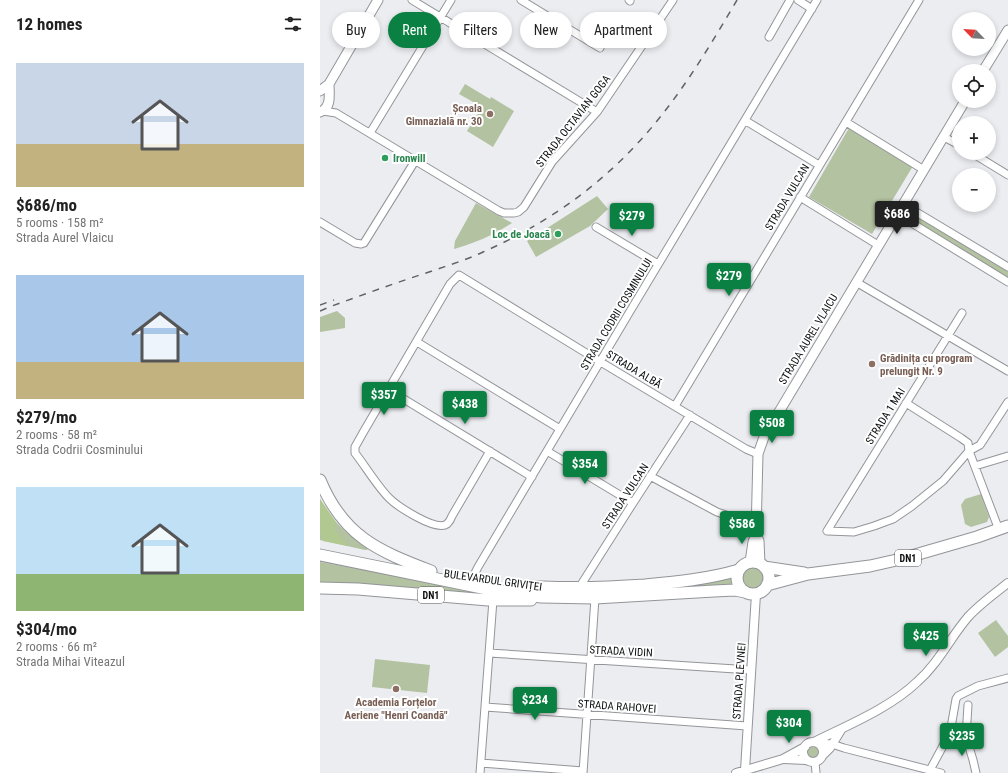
<!DOCTYPE html>
<html lang="en">
<head>
<meta charset="utf-8">
<style>
	body { margin:0; font-family:"Roboto Condensed",sans-serif; background:#f2f2f2; color:#222; height:100vh; display:flex; flex-direction:column; font-size:15px; white-space:nowrap }
	* { box-sizing:border-box; margin:0 }
	p { font-size:13px; color:#767676 }
	.icon { flex:none; width:22px; height:22px; fill:none; stroke:currentColor; stroke-width:2; stroke-linecap:round; stroke-linejoin:round }
	.map { position:relative; flex:1; overflow:hidden }
	.details { display:flex; flex-direction:column; background:#fff; width:320px }
	.details>* { flex:none }
	.banner { position:absolute; left:12px; top:12px; width:380px; height:36px; display:flex; gap:8px }
	.needle { width:26px; rotate:295deg }
	.tools { position:absolute; left:632px; top:12px; display:grid; gap:8px }
	.tools a { display:grid; place-items:center; width:44px; height:44px; border-radius:50%; background:#fff; box-shadow:0 2px 6px #0003; font-size:20px }
	.price { position:absolute; translate:-50% -34px; padding:0 9px; border-radius:4px; background:#0b8043; color:#fff; font-size:13px; line-height:26px; filter:drop-shadow(0 1px 2px #0008) }
	.price::after { content:''; position:absolute; left:50%; top:24px; width:12px; height:9px; margin-left:-6px; background:inherit; clip-path:polygon(0 0,100% 0,50% 100%) }
	.price.active { background:#222; color:#fff }
	ul { padding:0; list-style:none }
	li { display:grid; align-content:center; gap:8px; height:212px; padding:0 16px }
	li span { display:grid; place-items:center; height:124px; border-radius:0px; color:#555 }
	li>.icon { margin-inline-start:auto }
	span .icon { width:72px; height:72px; fill:#fffc; stroke-width:1 }
	li b { font-size:17px }
	h2 { display:flex; justify-content:space-between; align-items:center; height:48px; padding:0 16px; font-size:17px }
	.pill { padding:0 14px; border-radius:18px; background:#fff; box-shadow:0 2px 6px #0003; font-size:14px; line-height:36px }
	.pill.active { background:#0b8043; color:#fff }
	main { display:flex; flex:1; min-height:0 }
	.map>svg:first-child { display:block }
	.green { fill:#b3c2a0 }
	.forest { fill:#b1c990 }
	.lines { fill:none; stroke-linecap:round; stroke-linejoin:round }
	.minor-casing { stroke:#939599; stroke-width:9 }
	.tertiary-casing { stroke:#939599; stroke-width:10 }
	.secondary-casing { stroke:#939599; stroke-width:11 }
	.primary-casing { stroke:#939599; stroke-width:13 }
	.minor { stroke:#fff; stroke-width:7 }
	.tertiary { stroke:#fff; stroke-width:8 }
	.secondary { stroke:#fff; stroke-width:9 }
	.primary { stroke:#fff; stroke-width:11 }
	.rail { stroke:#616264; stroke-width:1.5; stroke-dasharray:7 7; stroke-linecap:butt }
	.education-dot { fill:#8d6e63; stroke:#fff; stroke-width:1.5 }
	.leisure-dot { fill:#2e9e5b; stroke:#fff; stroke-width:1.5 }
	.labels { text-anchor:middle; stroke-width:4; stroke-linejoin:round; paint-order:stroke }
	.shield { fill:#fff; stroke:#565758; stroke-width:1 }
	.shield-label { font-size:10px; font-weight:bold; fill:#0e0f10 }
	.education-label { font-size:11px; font-weight:bold; fill:#785e54; stroke:#fff; text-anchor:end }
	.street-label { font-size:11px; fill:#0e0f10; stroke:#fff }
	.leisure-label { font-size:11px; font-weight:bold; fill:#27864d; stroke:#fff; text-anchor:start }
</style>
</head>
<body>
<main>
<section class="details">
<h2>12 homes<svg class="icon" aria-label="filters" viewBox="0 0 24 24"><path d="M4 7h16M4 17h16"/><circle cx="9" cy="7" r="2"/><circle cx="15" cy="17" r="2"/></svg></h2>
<ul>
<li><span style="background:linear-gradient(#c9d6e8 65%,#c2b280 0)"><svg class="icon" aria-label="home" viewBox="0 0 24 24"><path d="M3 11l9-7 9 7M6 9v11h12V9"/></svg></span><div><b>$686/mo</b><p>5 rooms · 158 m²</p><p>Strada Aurel Vlaicu</p></div></li>
<li><span style="background:linear-gradient(#a9c7e8 70%,#c2b280 0)"><svg class="icon" aria-label="home" viewBox="0 0 24 24"><path d="M3 11l9-7 9 7M6 9v11h12V9"/></svg></span><div><b>$279/mo</b><p>2 rooms · 58 m²</p><p>Strada Codrii Cosminului</p></div></li>
<li><span style="background:linear-gradient(#bfe0f5 70%,#8fb573 0)"><svg class="icon" aria-label="home" viewBox="0 0 24 24"><path d="M3 11l9-7 9 7M6 9v11h12V9"/></svg></span><div><b>$304/mo</b><p>2 rooms · 66 m²</p><p>Strada Mihai Viteazul</p></div></li>
</ul>
</section>
<div class="map">
<svg width="688" height="773" viewBox="0 0 688 773">
	<rect width="100%" height="100%" fill="#ebedf1"/>
	<path class="green" d="M145,84l25,15 1,-2 23,14 -21,36 -26,-16 15,-24 -23,-13z
		M529,128l64,38 -41,68 -63,-37z
		M277,196l11,13 -18,17 -54,31 -9,-16z
		M156,203l36,20c-18,12 -37,20 -58,26l1,-8z
		M594,214l94,55v11l-97,-60v-3z
		M17,311l8,7v10l-25,4v-15z
		M661,494l8,23 -2,5 -16,5 -6,-3 -4,-19 4,-6z
		M0,499c10,22 30,37 50,50l-5,1 -45,-10z
		M0,562l173,32v1l-173,-9z
		M421 578a12 12 0 1 1 24 0a12 12 0 1 1-24 0Z
		M411,577v9h-40v-2z
		M676,620l12,16v11l-13,10 -17,-24z
		M55,659l55,6 -3,28 -55,-6z
		M487 752a7 7 0 1 1 14 0a7 7 0 1 1-14 0Z"/>
	<path class="forest" d="M0,499l16,23 -2,7 14,17 -25,-5 -3,-12z"/>
	<g class="lines">
		<g class="minor-casing">
			<path id="minor" d="M92,0l185,112
				M201,0l79,48
				M309,0l1,1
				M478,0l14,9
				M449,37l21,-37
				M3,111l13,2 163,98 5,2h10l4,-1 6,-5 28,-45 45,-50 76,-112
				M426,121l73,44
				M526,122l78,48
				M50,133l81,-133
				M624,137l15,8
				M652,153l36,22
				M480,197l78,48
				M583,204l105,63
				M577,214l111,68
				M0,222l35,21 6,1 3,-1 51,-82
				M276,227l62,37
				M536,282l152,89
				M642,313l-135,218 27,1 20,-6 19,-7 19,-13 31,-25 26,-30 11,-6 28,-43
				M97,342l143,87
				M69,390l143,87
				M586,403l55,35 7,5 1,8 30,79
				M355,406l244,-406
				M170,451l-38,65c-1,3 -3,6 -5,8 -11,8 -50,-18 -58,-26 -12,-12 -23,-31 -34,-45v-6l9,-16 86,-147 9,-9 145,89 142,85 12,5
				M227,451l86,52
				M655,466l33,-10
				M330,476l67,36 12,4 27,1
				M152,579l6,-12 151,-254 188,-313
				M259,588l54,-85 57,-88
				M169,653l262,17
				M648,705l-2,32 7,23 3,13
				M165,707l262,19
				M499,743l13,1 12,4 97,25
				M495,762l1,11
				M161,763l102,8
				M610,770l20,-37 6,-34 2,-3 20,-10 30,-8
				M160,773l13,-173
				M263,773l12,-175"/>
		</g>
		<g class="tertiary-casing">
			<path id="tertiary" d="M483 752a10 10 0 1 1 20 0a10 10 0 1 1-20 0Z
				M494,742c34,-17 76,-34 103,-60 21,-18 33,-44 51,-65 12,-13 26,-23 40,-34
				M503,755l7,-7 11,-18
				M464,759l22,1 3,1
				M425,770l11,-176
				M416,773l47,-14 22,-12"/>
		</g>
		<g class="secondary-casing">
			<path id="secondary" d="M663,71l25,-41
				M0,91l9,-7 49,-84
				M0,112c12,-4 9,-18 9,-28
				M436,534l3,7 1,23
				M430,562l3,-20 3,-8 2,-80 6,-17 201,-336"/>
		</g>
		<g class="primary-casing">
			<path id="primary" d="M0,480c23,56 58,71 111,91
				M0,555l167,34 54,8 54,1 119,-7 21,-1 10,2
				M417 578a16 16 0 1 1 32 0a16 16 0 1 1-32 0Z
				M444,567l40,6
				M193,585c44,4 88,3 132,0 32,-3 63,-6 94,-15
				M447,585l41,-11 62,-8 31,-7 76,-22 31,-11
				M0,588l38,1 130,11h43"/>
		</g>
		<use href="#minor" class="minor"/>
		<use href="#tertiary" class="tertiary"/>
		<use href="#secondary" class="secondary"/>
		<use href="#primary" class="primary"/>
		<path class="rail" d="M0,305l14,-5
			M0,311l12,-5c33,-12 66,-24 100,-35 17,-6 34,-11 51,-19 57,-25 109,-60 152,-106 41,-43 72,-95 102,-146"/>
	</g>
	<g class="education-dot">
		<circle cx="170" cy="114" r="4"/>
		<circle cx="552" cy="364" r="4"/>
		<circle cx="76" cy="689" r="4"/>
	</g>
	<g class="leisure-dot">
		<circle cx="65" cy="158" r="4"/>
		<circle cx="238" cy="234" r="4"/>
	</g>
	<g class="labels">
		<g class="shield">
			<rect x="575" y="550" width="26" height="16" rx="3"/>
			<rect x="98" y="587" width="26" height="16" rx="3"/>
		</g>
		<g class="shield-label">
			<text x="588" y="562">DN1</text>
			<text x="111" y="599">DN1</text>
		</g>
		<g class="education-label">
			<text x="162" y="112">Școala<tspan x="162" dy="13">Gimnazială nr. 30</tspan></text>
			<text x="560" y="362" text-anchor="start">Grădinița cu program<tspan x="560" dy="13">prelungit Nr. 9</tspan></text>
			<text x="76" y="706" text-anchor="middle">Academia Forțelor<tspan x="76" dy="13">Aeriene "Henri Coandă"</tspan></text>
		</g>
		<g class="street-label">
			<text transform="translate(253 121) rotate(-52)" y="4">STRADA OCTAVIAN GOGA</text>
			<text transform="translate(467 197) rotate(-59)" y="4">STRADA VULCAN</text>
			<text transform="translate(296 314) rotate(-59)" y="4">STRADA CODRII COSMINULUI</text>
			<text transform="translate(488 339) rotate(-59)" y="4">STRADA AUREL VLAICU</text>
			<text transform="translate(314 369) rotate(31)" y="4">STRADA ALBĂ</text>
			<text transform="translate(565 416) rotate(-58)" y="4">STRADA 1 MAI</text>
			<text transform="translate(305 496) rotate(-57)" y="4">STRADA VULCAN</text>
			<text transform="translate(173 580) rotate(8)" y="4">BULEVARDUL GRIVIȚEI</text>
			<text transform="translate(301 651) rotate(3)" y="4">STRADA VIDIN</text>
			<text transform="translate(419 681) rotate(-86)" y="4">STRADA PLEVNEI</text>
			<text transform="translate(297 706) rotate(4)" y="4">STRADA RAHOVEI</text>
		</g>
		<g class="leisure-label">
			<text x="73" y="162">Ironwill</text>
			<text x="230" y="238" text-anchor="end">Loc de Joacă</text>
		</g>
	</g>
</svg>
<div class="tools">
<a><svg class="needle" viewBox="-14 -14 28 28"><path d="M0-13l5 13h-10z" fill="#e53935"/><path d="M0 13l5-13h-10z" fill="#767676"/></svg></a>
<a><svg class="icon" aria-label="locate" viewBox="0 0 24 24"><circle cx="12" cy="12" r="6"/><path d="M12 2v4M12 18v4M2 12h4M18 12h4"/></svg></a>
<a>+</a>
<a>−</a>
</div>
<b class="price active" style="left:577px;top:235px">$686</b>
<b class="price" style="left:312px;top:237px">$279</b>
<b class="price" style="left:409px;top:297px">$279</b>
<b class="price" style="left:64px;top:416px">$357</b>
<b class="price" style="left:145px;top:425px">$438</b>
<b class="price" style="left:452px;top:444px">$508</b>
<b class="price" style="left:265px;top:485px">$354</b>
<b class="price" style="left:422px;top:545px">$586</b>
<b class="price" style="left:606px;top:657px">$425</b>
<b class="price" style="left:215px;top:721px">$234</b>
<b class="price" style="left:469px;top:744px">$304</b>
<b class="price" style="left:642px;top:757px">$235</b>
<div class="banner">
<a class="pill">Buy</a>
<a class="pill active">Rent</a>
<a class="pill">Filters</a>
<a class="pill">New</a>
<a class="pill">Apartment</a>
</div>
</div>
</main>
</body>
</html>
